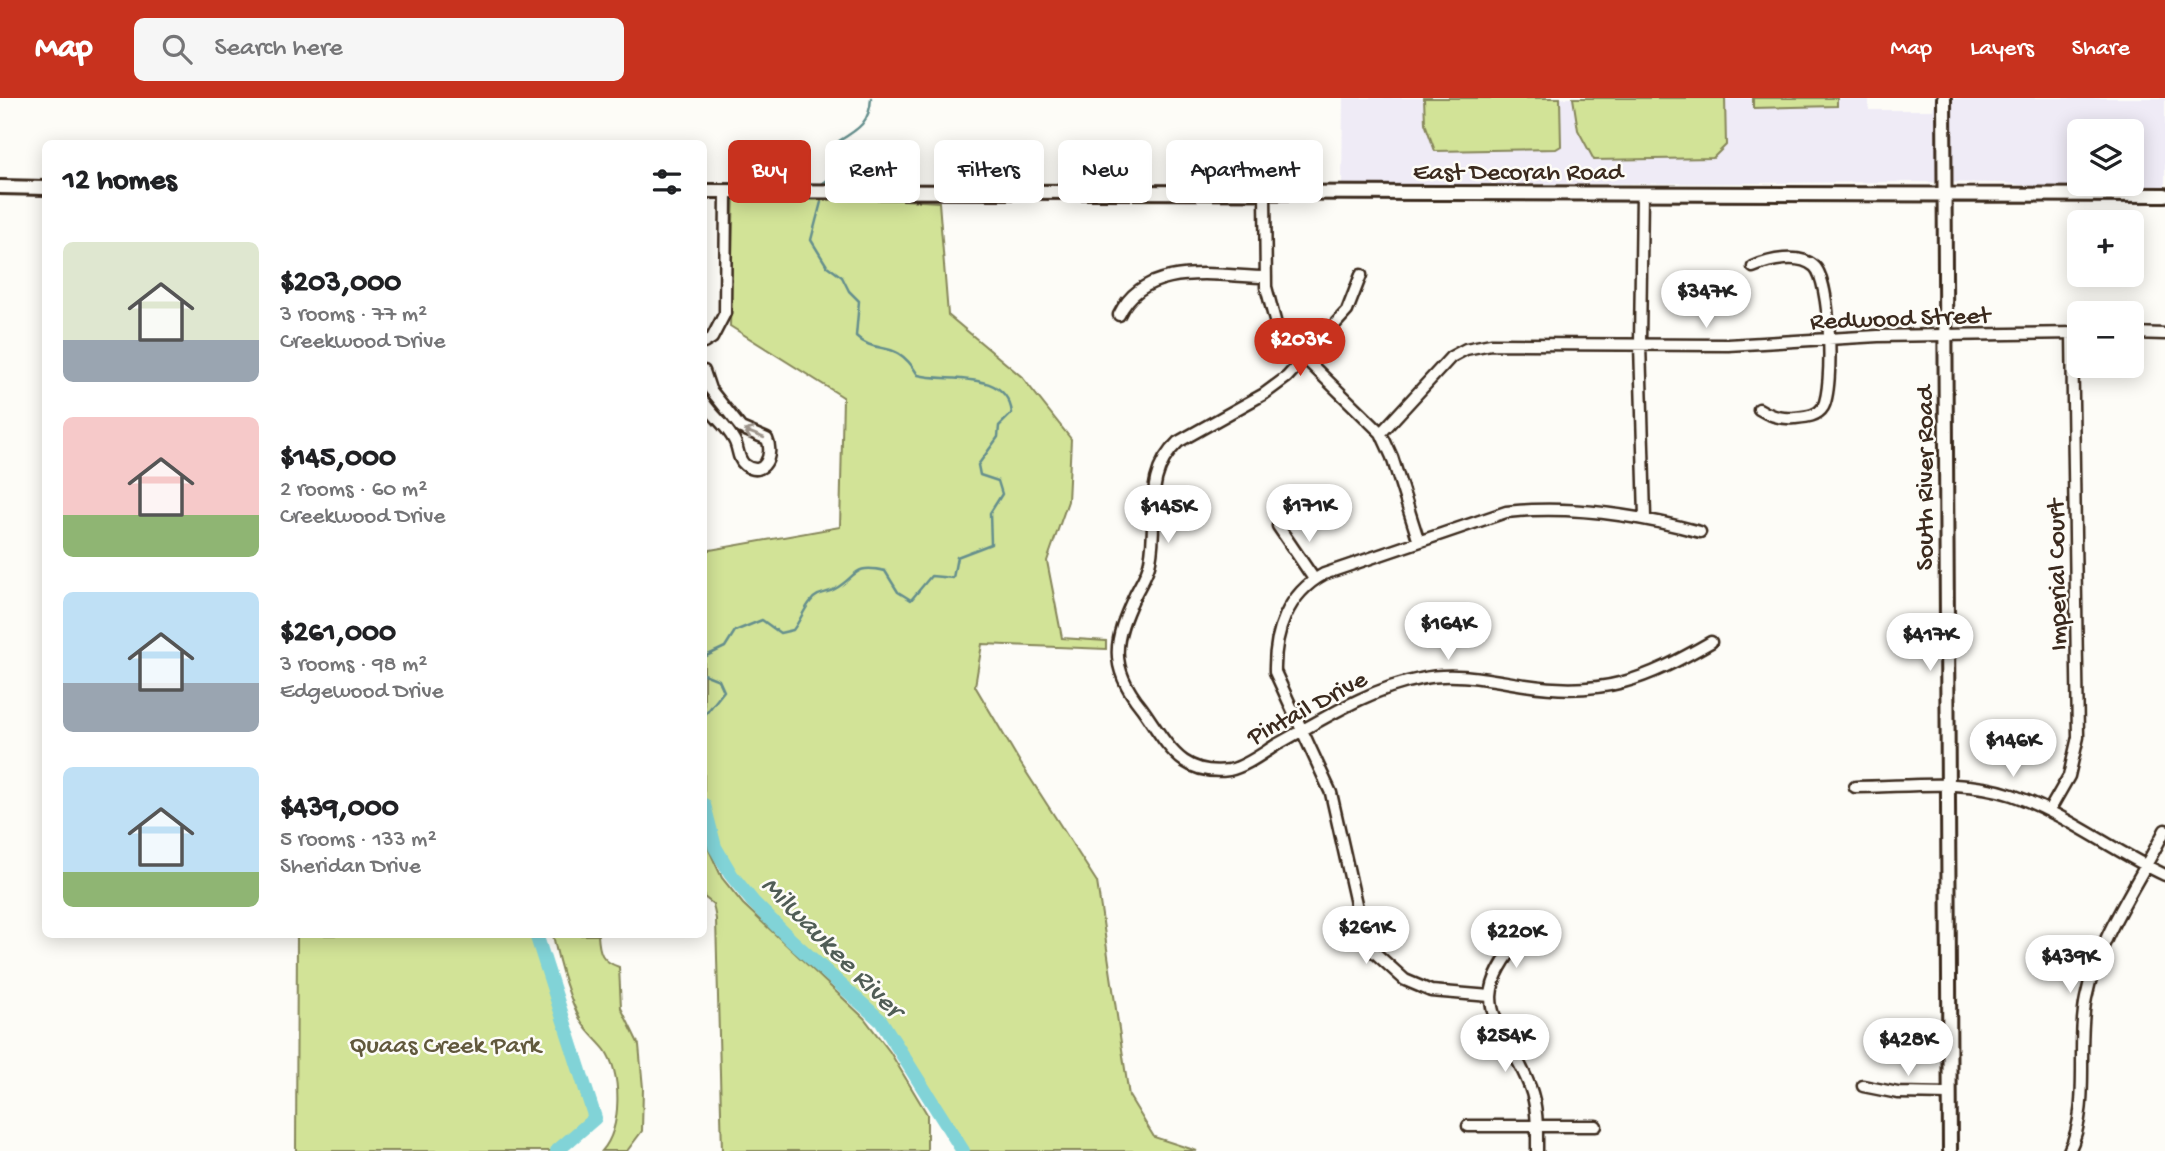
<!DOCTYPE html>
<html lang="en">
<head>
<meta charset="utf-8">
<style>
	body { margin:0; font-family:"Gochi Hand",sans-serif; background:#f6f6f6; color:#202124; height:100vh; display:flex; flex-direction:column; font-size:26px; white-space:nowrap }
	* { box-sizing:border-box; margin:0 }
	p { font-size:23px; color:#757577 }
	.icon { flex:none; width:38px; height:38px; fill:none; stroke:currentColor; stroke-width:2; stroke-linecap:round; stroke-linejoin:round }
	.map { position:relative; flex:1; overflow:hidden }
	.drawer { position:absolute; left:42px; top:42px; width:665px; height:798px; display:flex; flex-direction:column; background:#fff; border-radius:10px; box-shadow:0 4px 18px #0003 }
	.drawer>* { flex:none }
	.banner { position:absolute; left:728px; top:42px; width:665px; height:63px; display:flex; gap:14px }
	.buttons { position:absolute; left:2067px; top:21px; display:grid; gap:14px }
	.buttons a { display:grid; place-items:center; width:77px; height:77px; border-radius:10px; background:#fff; box-shadow:0 4px 18px #0003; font-size:35px }
	.price { position:absolute; translate:-50% -60px; padding:0 16px; border-radius:24px; background:#fff; color:#222; font-size:23px; line-height:46px; filter:drop-shadow(0 2px 4px #0008) }
	.price::after { content:''; position:absolute; left:50%; top:42px; width:21px; height:16px; margin-left:-10px; background:inherit; clip-path:polygon(0 0,100% 0,50% 100%) }
	.price.selected { background:#c8321e; color:#fff }
	ul { padding:0; list-style:none }
	li { display:flex; align-items:center; gap:21px; height:175px; padding:0 21px }
	li span { display:grid; place-items:center; flex:none; width:196px; height:140px; border-radius:10px; color:#555 }
	li>.icon { margin-inline-start:auto }
	span .icon { width:84px; height:84px; fill:#fffc; stroke-width:1 }
	li b { font-size:30px }
	h2 { display:flex; justify-content:space-between; align-items:center; height:84px; padding:0 21px; font-size:30px }
	.tag { padding:0 24px; border-radius:10px; background:#fff; box-shadow:0 4px 18px #0003; font-size:24px; line-height:63px }
	.tag.selected { background:#c8321e; color:#fff }
	header { display:flex; align-items:center; gap:42px; box-sizing:border-box; height:98px; padding:0 35px; background:#c8321e; color:#fff }
	header strong { font-size:33px }
	nav { display:flex; gap:38px; margin-inline-start:auto; font-size:24px }
	.search { width:490px; height:63px; background:#f6f6f6; display:flex; align-items:center; gap:18px; box-sizing:border-box; padding:0 24px; border-radius:10px; color:#757577; font-size:26px }
	.map>svg:first-child { display:block }
	.built { fill:#efebf6; fill-rule:evenodd }
	.green { fill:#d2e397; stroke:#86865a; stroke-width:2 }
	.lines { fill:none; stroke-linecap:round; stroke-linejoin:round }
	.stream { stroke:#658f8d; stroke-width:2.5 }
	.river { stroke:#81d3d7; stroke-width:14 }
	.minor-casing { stroke:#3b2a1e; stroke-width:15 }
	.tertiary-casing { stroke:#3b2a1e; stroke-width:18 }
	.minor { stroke:#fdfcf7; stroke-width:10 }
	.tertiary { stroke:#fdfcf7; stroke-width:12 }
	.oneway { stroke:#9c938a }
	.labels { text-anchor:middle; stroke-width:5; stroke-linejoin:round; paint-order:stroke }
	.street-label { font-size:26px; fill:#3b2a1e; stroke:#fdfcf7 }
	.park-label { font-size:26px; fill:#61583c; stroke:#fdfcf7 }
	.water-label { font-size:28px; font-style:italic; fill:#505d56; stroke:#fdfcf7 }
</style>
</head>
<body>
<header>
<strong>Map</strong>
<div class="search"><svg class="icon" aria-label="search" viewBox="0 0 24 24"><circle cx="10" cy="10" r="6"/><path d="M15 15l6 6"/></svg>Search here</div>
<nav><a>Map</a><a>Layers</a><a>Share</a></nav>
</header>
<div class="map">
<svg width="2165" height="1053" viewBox="0 0 2165 1053">
	<rect width="100%" height="100%" fill="#fdfcf7"/>
	<filter id="ink" filterUnits="userSpaceOnUse"><feTurbulence type="fractalNoise" baseFrequency=".0143" numOctaves="2"/><feDisplacementMap in="SourceGraphic" scale="14" xChannelSelector="R" yChannelSelector="G"/><feConvolveMatrix kernelMatrix="1 2 1 2 8 2 1 2 1" color-interpolation-filters="sRGB"/></filter>
	<g filter="url(#ink)">
		<path class="built" d="M1343,0h526v12h64l2,-12h230v90h-111l-53,-5 -86,-1 -573,3zM2079,33h53v53h-53z"/>
		<path class="green" d="M1424,0h136l1,48 -5,3 -121,2 -10,-28z
			M1573,0h152l1,47 -13,13 -119,2 -16,-30z
			M1753,0h84v8l-84,2z
			M734,93l205,11 9,113 74,62 49,62 -3,62 -21,60 15,77 44,3v8l-124,-5 -7,42 46,78 76,118 32,214 25,41 43,14h-234l-82,-130 -128,-119 -38,-55 -11,-42v-254l136,-24 3,-130 -113,-71z
			M704,741l18,39 21,26 121,114 26,34 37,62v37h-205l-6,-232 -3,-15 -9,-7z
			M297,837h239l59,183 -38,33h-261z
			M553,837h45c1,17 3,26 21,32l2,41 18,37 4,43 -1,43 -15,20h-25c20,-23 20,-76 3,-101 -8,-10 -18,-18 -24,-29 -14,-27 -22,-57 -28,-86z"/>
		<g class="lines">
			<path class="stream" d="M823,85l14,-9 2,-33c20,-12 31,-19 32,-43
				M704,559l21,-10 10,-16 27,-11 18,13 13,-3c7,-9 11,-21 18,-29 7,-9 15,-7 24,-12 22,-12 18,-26 50,-18l13,21 13,8 20,-24 22,2 4,-21 34,-13 -1,-31 12,-19 -4,-13 -18,-6 -2,-10 20,-28 1,-11 13,-13c-6,-45 -65,-30 -94,-38 -23,-39 -41,-18 -62,-39l3,-35 -10,-10 -7,-14 -15,-11 -16,-26 10,-38
				M704,576l15,6 5,11 -20,25"/>
			<path class="river" d="M704,707l11,42 17,29 21,26 38,38 90,81 82,130
				M536,836l59,184 -38,33"/>
			<g class="minor-casing">
				<path id="minor" d="M1265,95l1,94 12,45 103,101 11,24 26,82
					M1642,95l-2,151 5,173
					M1753,169c16,-7 46,-14 61,-1 17,14 20,122 9,141 -6,10 -19,10 -29,11 -13,1 -24,-2 -35,-9
					M1361,177l-14,36 -60,66 -23,17 -86,48c-37,35 -19,75 -28,119 -2,12 -10,24 -15,34 -21,44 -27,71 6,112 12,16 26,42 43,54 13,9 30,11 45,9 16,-3 34,-17 47,-25 46,-25 92,-56 144,-66 35,-8 71,1 105,6 78,12 120,-5 186,-43
					M1119,217c26,-55 97,-39 147,-38
					M2132,235l33,1
					M704,245l8,-5 13,-25 1,-122
					M704,273l6,18 31,39 26,11c7,15 -3,40 -22,26 -8,-6 -6,-17 -11,-25 -7,-14 -22,-25 -30,-38
					M1381,335l70,-76 15,-8 25,-5 237,1 150,-9 201,-3
					M1278,428l36,53
					M1855,689c51,0 108,-9 157,8 54,19 101,56 153,80
					M2049,713l20,-35 9,-39 -6,-404
					M1524,837c-63,72 -21,83 6,152 8,21 7,43 7,64
					M1490,898l-59,-5 -26,-11 -32,-29 -14,-34 -28,-124 -56,-121c-1,-39 12,-78 49,-98l182,-62c65,-7 131,3 194,20
					M1863,988l35,7 52,1
					M1468,1028h128
					M2069,1053c22,-43 7,-105 17,-153 12,-60 52,-114 79,-168"/>
			</g>
			<g class="tertiary-casing">
				<path id="tertiary" d="M1944,0l6,1053
					M0,89l46,1
					M704,93l1461,4"/>
			</g>
			<use href="#minor" class="minor"/>
			<use href="#tertiary" class="tertiary"/>
		</g>
		<defs><path id="oneway-shaft" d="M-6 0H5M1.5-3L5.5 0L1.5 3" fill="none" stroke-width="1.6" stroke-linecap="round" stroke-linejoin="round" transform="scale(1.75)"/></defs>
		<use class="oneway" href="#oneway-shaft" transform="translate(754 336) rotate(-159)"/>
	</g>
	<g class="labels">
		<g class="street-label">
			<text x="1518" y="81">East Decorah Road</text>
			<text transform="translate(1900 218) rotate(-2)" y="9">Redwood Street</text>
			<text transform="translate(1923 380) rotate(-90)" y="9">South River Road</text>
			<text transform="translate(2055 477) rotate(-91)" y="9">Imperial Court</text>
			<text transform="translate(1306 608) rotate(-28)" y="9">Pintail Drive</text>
		</g>
		<g class="park-label">
			<text x="445" y="954">Quaas Creek Park</text>
		</g>
		<g class="water-label">
			<text transform="translate(834 847) rotate(45)" y="10">Milwaukee River</text>
		</g>
	</g>
</svg>
<div class="buttons">
<a><svg class="icon" aria-label="layers" viewBox="0 0 24 24"><path d="M12 4l9 5-9 5-9-5zM3 14l9 5 9-5"/></svg></a>
<a>+</a>
<a>−</a>
</div>
<b class="price" style="left:1706px;top:232px">$347K</b>
<b class="price selected" style="left:1300px;top:280px">$203K</b>
<b class="price" style="left:1309px;top:446px">$171K</b>
<b class="price" style="left:1168px;top:447px">$145K</b>
<b class="price" style="left:1448px;top:564px">$164K</b>
<b class="price" style="left:1930px;top:575px">$417K</b>
<b class="price" style="left:2013px;top:681px">$146K</b>
<b class="price" style="left:1366px;top:868px">$261K</b>
<b class="price" style="left:1516px;top:872px">$220K</b>
<b class="price" style="left:2070px;top:897px">$439K</b>
<b class="price" style="left:1505px;top:976px">$254K</b>
<b class="price" style="left:1908px;top:980px">$428K</b>
<div class="banner">
<a class="tag selected">Buy</a>
<a class="tag">Rent</a>
<a class="tag">Filters</a>
<a class="tag">New</a>
<a class="tag">Apartment</a>
</div>
<section class="drawer">
<h2>12 homes<svg class="icon" aria-label="filters" viewBox="0 0 24 24"><path d="M4 7h16M4 17h16"/><circle cx="9" cy="7" r="2"/><circle cx="15" cy="17" r="2"/></svg></h2>
<ul>
<li><span style="background:linear-gradient(#dfe7d0 70%,#9aa5b1 0)"><svg class="icon" aria-label="home" viewBox="0 0 24 24"><path d="M3 11l9-7 9 7M6 9v11h12V9"/></svg></span><div><b>$203,000</b><p>3 rooms · 77 m²</p><p>Creekwood Drive</p></div></li>
<li><span style="background:linear-gradient(#f6c9c9 70%,#8fb573 0)"><svg class="icon" aria-label="home" viewBox="0 0 24 24"><path d="M3 11l9-7 9 7M6 9v11h12V9"/></svg></span><div><b>$145,000</b><p>2 rooms · 60 m²</p><p>Creekwood Drive</p></div></li>
<li><span style="background:linear-gradient(#bfe0f5 65%,#9aa5b1 0)"><svg class="icon" aria-label="home" viewBox="0 0 24 24"><path d="M3 11l9-7 9 7M6 9v11h12V9"/></svg></span><div><b>$261,000</b><p>3 rooms · 98 m²</p><p>Edgewood Drive</p></div></li>
<li><span style="background:linear-gradient(#bfe0f5 75%,#8fb573 0)"><svg class="icon" aria-label="home" viewBox="0 0 24 24"><path d="M3 11l9-7 9 7M6 9v11h12V9"/></svg></span><div><b>$439,000</b><p>5 rooms · 133 m²</p><p>Sheridan Drive</p></div></li>
</ul>
</section>
</div>
</body>
</html>
